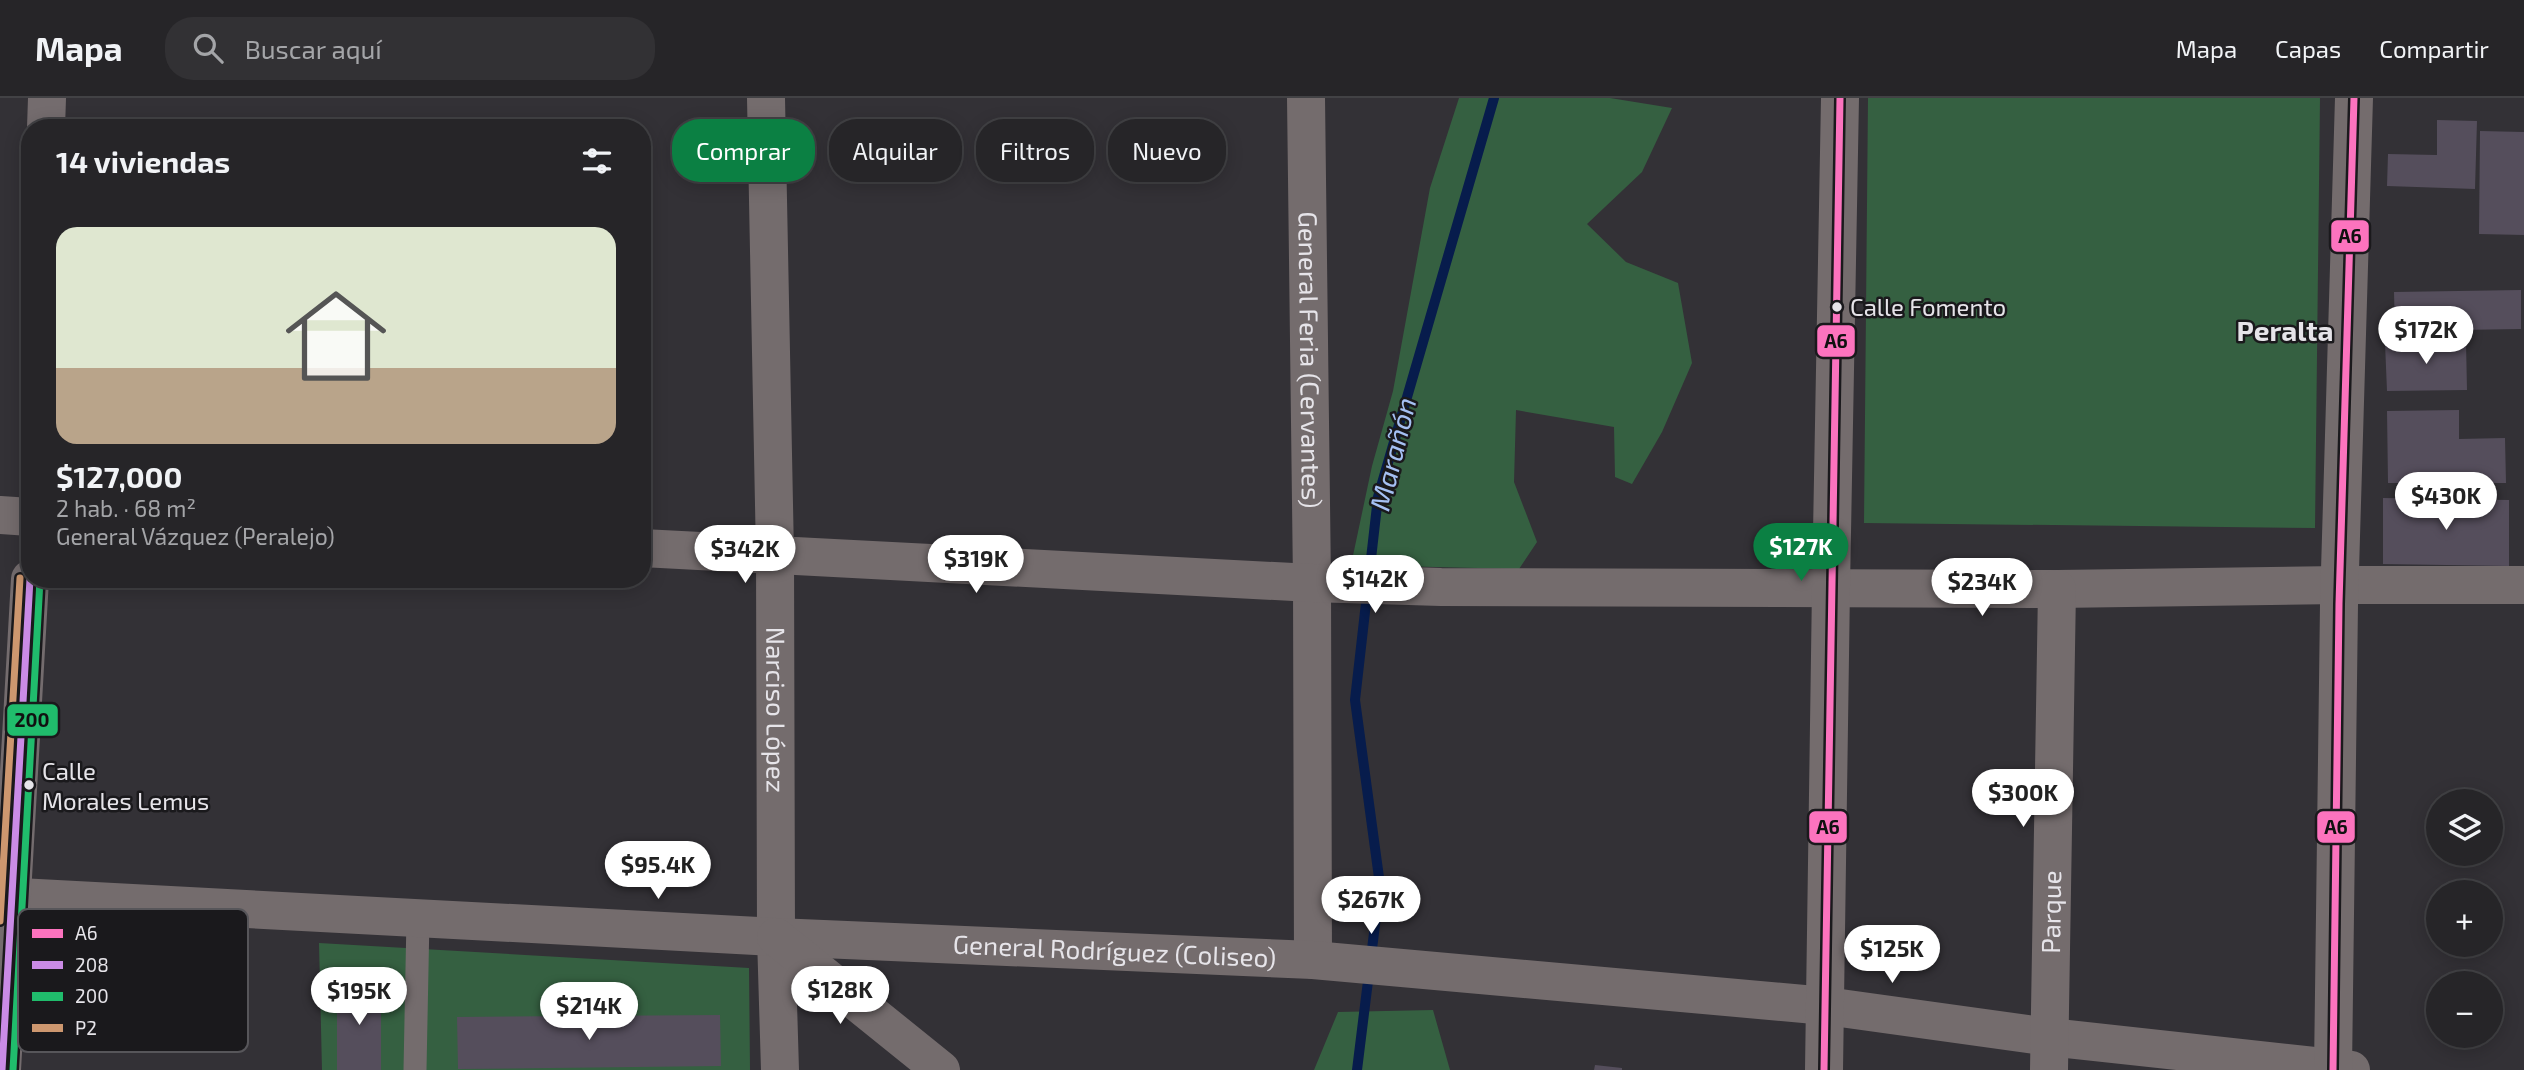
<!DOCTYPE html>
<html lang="es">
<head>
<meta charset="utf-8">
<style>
	body { margin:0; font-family:"Exo 2",sans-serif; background:#323134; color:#f1f3f6; height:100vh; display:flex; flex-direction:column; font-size:26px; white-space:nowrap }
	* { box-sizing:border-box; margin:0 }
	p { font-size:23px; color:#a4a5a8 }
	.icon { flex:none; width:38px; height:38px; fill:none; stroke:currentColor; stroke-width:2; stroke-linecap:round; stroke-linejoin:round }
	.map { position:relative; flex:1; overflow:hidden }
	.drawer { position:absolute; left:21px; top:21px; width:630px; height:469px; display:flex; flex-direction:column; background:#262528; border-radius:28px; box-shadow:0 4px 18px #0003,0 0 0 2px #424245 }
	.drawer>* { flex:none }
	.top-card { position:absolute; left:672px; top:21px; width:665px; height:63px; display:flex; gap:14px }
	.buttons { position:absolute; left:2426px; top:691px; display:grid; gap:14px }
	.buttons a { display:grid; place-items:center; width:77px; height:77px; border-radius:50%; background:#262528; box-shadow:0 4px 18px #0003,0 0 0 2px #424245; font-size:35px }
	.price { position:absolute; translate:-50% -60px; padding:0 16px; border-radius:24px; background:#fff; color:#222; font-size:23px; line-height:46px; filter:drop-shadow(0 2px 4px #0008) }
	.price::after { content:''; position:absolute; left:50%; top:42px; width:21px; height:16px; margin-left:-10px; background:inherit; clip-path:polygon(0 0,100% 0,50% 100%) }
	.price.active { background:#0b8043; color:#fff }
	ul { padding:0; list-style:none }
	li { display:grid; align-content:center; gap:14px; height:371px; padding:0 35px }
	li span { display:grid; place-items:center; height:217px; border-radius:21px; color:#555 }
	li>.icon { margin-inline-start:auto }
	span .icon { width:126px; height:126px; fill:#fffc; stroke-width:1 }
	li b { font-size:30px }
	h2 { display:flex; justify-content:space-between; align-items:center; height:84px; padding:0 35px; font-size:30px }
	.tag { padding:0 24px; border-radius:28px; background:#262528; box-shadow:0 4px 18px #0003,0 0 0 2px #424245; font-size:24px; line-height:63px }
	.tag.active { background:#0b8043; color:#fff }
	header { display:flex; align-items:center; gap:42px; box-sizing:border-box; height:98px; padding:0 35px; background:#262528; border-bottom:2px solid #424245 }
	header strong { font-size:33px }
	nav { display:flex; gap:38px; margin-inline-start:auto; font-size:24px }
	.search { width:490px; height:63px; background:#323134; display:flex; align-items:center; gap:18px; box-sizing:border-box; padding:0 24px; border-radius:28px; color:#a4a5a8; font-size:26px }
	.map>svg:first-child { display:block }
	.green { fill:#356041 }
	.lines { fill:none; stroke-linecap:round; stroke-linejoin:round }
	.stream { stroke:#071c4c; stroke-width:10 }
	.building { fill:#554e5c }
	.service { stroke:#746c6d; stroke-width:23 }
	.minor { stroke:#746c6d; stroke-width:38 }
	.tertiary { stroke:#746c6d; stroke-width:38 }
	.primary { stroke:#746c6e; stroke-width:38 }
	.bus-1-casing { stroke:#1a191c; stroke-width:12 }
	.bus-2-casing { stroke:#1a191c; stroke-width:12 }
	.bus-3-casing { stroke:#1a191c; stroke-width:12 }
	.bus-4-casing { stroke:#1a191c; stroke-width:12 }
	.bus-1 { stroke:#fc73be; stroke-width:7 }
	.bus-2 { stroke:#ca8be6; stroke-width:7 }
	.bus-3 { stroke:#20bc6c; stroke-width:7 }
	.bus-4 { stroke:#cd976f; stroke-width:7 }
	.bus-dot { fill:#e6e4e9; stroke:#1a191c; stroke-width:2.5 }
	.labels { text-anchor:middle; stroke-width:5; stroke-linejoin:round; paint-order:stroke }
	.bus-label { font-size:24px; fill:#e6e4e9; stroke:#1a191c; text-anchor:start }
	.street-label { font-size:26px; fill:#e6e4e9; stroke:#1a191c }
	.neighbourhood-label { font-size:28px; font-weight:bold; fill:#e6e4e9; stroke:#1a191c }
	.water-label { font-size:28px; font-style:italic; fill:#a5c0f3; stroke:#1a191c }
	.key { fill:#1a191c; stroke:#57565a; stroke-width:2 }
	.key-label { font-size:19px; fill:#e6e4e9 }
	.line-badge { stroke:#1a191c; stroke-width:2.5 }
	.pale-badge-label { font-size:19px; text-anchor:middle; font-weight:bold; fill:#111 }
</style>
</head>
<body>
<header>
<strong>Mapa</strong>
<div class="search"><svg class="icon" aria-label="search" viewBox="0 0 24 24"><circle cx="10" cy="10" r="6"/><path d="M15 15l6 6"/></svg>Buscar aquí</div>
<nav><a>Mapa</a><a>Capas</a><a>Compartir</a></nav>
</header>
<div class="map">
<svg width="2524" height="972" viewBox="0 0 2524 972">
	<rect width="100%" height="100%" fill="#333136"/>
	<path class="green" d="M1459,0h151l62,10 -30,64 -55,52 39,38 52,21 14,80 -30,69 -30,52 -17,-7 -1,-50 -98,-17 -2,72 23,60 -18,27 -168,-4 21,-99 21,-75 37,-203z
		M1868,0h452l-5,430 -451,-5z
		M319,845l430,25 1,102h-428z
		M1433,912l17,60h-136l24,-58z"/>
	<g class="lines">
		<path class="stream" d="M1371,859l9,-72 -25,-185 23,-203 116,-399
			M1357,972l12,-97"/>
	</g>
	<path class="building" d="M2437,22l40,1 -2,68 -88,-3 1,-32 49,1z
		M2480,33l44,1v103l-45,-1z
		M2521,192v39l-126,2 -1,-39z
		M2466,244l1,48 -80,1 -2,-48z
		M2459,312v29l46,-1 1,45h-118l-1,-72z
		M2383,400l126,2v66l-126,-2z
		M337,885h44v87h-44z
		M720,917l1,51 -263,3 -1,-52z
		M1595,967l27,3v2h-28z"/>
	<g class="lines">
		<path class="service" d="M415,972l3,-152"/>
		<g class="minor">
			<path id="s1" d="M766,0l9,457 1,382 4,133"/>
			<path id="s2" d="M1306,0l6,485 1,377"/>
			<path d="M0,417l30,2"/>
			<path d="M642,450l670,35 129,4 616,2 282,-4h185"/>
			<path id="s3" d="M0,798l776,41 537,23 513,46 223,31 302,33"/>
			<path d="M776,839l165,133"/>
			<path id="s4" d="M2049,972l8,-481"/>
		</g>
		<path class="tertiary" d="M1824,972l7,-483 9,-489
			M2333,972l6,-466 15,-506"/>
		<path class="primary" d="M46,30l1,-30
			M2,972l28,-491"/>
		<g class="bus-1-casing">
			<path id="bus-1" d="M1824,972l16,-972
				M2333,972l6,-466 15,-506"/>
		</g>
		<g class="bus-2-casing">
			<path id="bus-2" d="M2,972l28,-491"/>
		</g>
		<g class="bus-3-casing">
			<path id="bus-3" d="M13,972l27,-490"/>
		</g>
		<g class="bus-4-casing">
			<path id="bus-4" d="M0,823l20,-343"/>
		</g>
		<use href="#bus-1" class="bus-1"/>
		<use href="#bus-2" class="bus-2"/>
		<use href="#bus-3" class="bus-3"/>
		<use href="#bus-4" class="bus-4"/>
	</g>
	<g class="bus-dot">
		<circle cx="1837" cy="209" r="6"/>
		<circle cx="29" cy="687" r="6"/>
	</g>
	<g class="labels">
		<g class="bus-label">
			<text x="1850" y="218">Calle Fomento</text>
			<text x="42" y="682">Calle<tspan x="42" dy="30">Morales Lemus</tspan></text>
		</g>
		<g class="street-label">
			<text dy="9" stroke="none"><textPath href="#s2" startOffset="262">General Feria (Cervantes)</textPath></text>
			<text dy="9" stroke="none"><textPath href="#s1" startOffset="612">Narciso López</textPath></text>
			<text dy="9" stroke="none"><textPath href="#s4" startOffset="158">Parque</textPath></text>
			<text dy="9" stroke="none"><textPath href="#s3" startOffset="1116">General Rodríguez (Coliseo)</textPath></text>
		</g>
		<g class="neighbourhood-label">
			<text x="2285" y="243">Peralta</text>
		</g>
		<g class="water-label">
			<text transform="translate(1393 356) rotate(-76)" y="10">Marañón</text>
		</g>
	</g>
	<rect x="18" y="811" width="230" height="143" rx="10" class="key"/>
	<rect x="32" y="831" width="31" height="9" fill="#fc73be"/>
	<rect x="32" y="863" width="31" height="8" fill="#ca8be6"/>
	<rect x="32" y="894" width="31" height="9" fill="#20bc6c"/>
	<rect x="32" y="926" width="31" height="8" fill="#cd976f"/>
	<g class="key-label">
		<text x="75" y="842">A6</text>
		<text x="75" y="874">208</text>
		<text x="75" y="905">200</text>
		<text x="75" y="937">P2</text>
	</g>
	<g class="line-badge">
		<rect x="2330" y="121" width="40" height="34" rx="7" fill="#fc73be"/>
		<rect x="1816" y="226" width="40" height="34" rx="7" fill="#fc73be"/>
		<rect x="6" y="605" width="53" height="34" rx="7" fill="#20bc6c"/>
		<rect x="2316" y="712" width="40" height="34" rx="7" fill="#fc73be"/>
		<rect x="1808" y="712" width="40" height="34" rx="7" fill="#fc73be"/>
	</g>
	<g class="pale-badge-label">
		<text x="2350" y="145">A6</text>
		<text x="1836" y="250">A6</text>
		<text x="32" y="629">200</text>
		<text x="2336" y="736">A6</text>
		<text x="1828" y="736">A6</text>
	</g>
</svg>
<div class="buttons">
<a><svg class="icon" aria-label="layers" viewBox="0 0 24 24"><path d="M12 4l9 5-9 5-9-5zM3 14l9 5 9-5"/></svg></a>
<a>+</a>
<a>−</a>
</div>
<b class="price" style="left:2426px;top:268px">$172K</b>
<b class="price" style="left:2446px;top:434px">$430K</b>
<b class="price active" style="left:1801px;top:485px">$127K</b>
<b class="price" style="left:745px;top:487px">$342K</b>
<b class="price" style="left:976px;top:497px">$319K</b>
<b class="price" style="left:1375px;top:517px">$142K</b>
<b class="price" style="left:1982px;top:520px">$234K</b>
<b class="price" style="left:2023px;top:731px">$300K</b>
<b class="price" style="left:658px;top:803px">$95.4K</b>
<b class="price" style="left:1371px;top:838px">$267K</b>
<b class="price" style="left:1892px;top:887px">$125K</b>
<b class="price" style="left:840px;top:928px">$128K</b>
<b class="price" style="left:359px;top:929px">$195K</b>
<b class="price" style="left:589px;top:944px">$214K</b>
<div class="top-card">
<a class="tag active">Comprar</a>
<a class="tag">Alquilar</a>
<a class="tag">Filtros</a>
<a class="tag">Nuevo</a>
</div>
<section class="drawer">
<h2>14 viviendas<svg class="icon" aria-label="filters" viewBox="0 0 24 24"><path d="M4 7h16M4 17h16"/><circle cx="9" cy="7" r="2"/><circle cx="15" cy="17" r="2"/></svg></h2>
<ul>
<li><span style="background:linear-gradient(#dfe7d0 65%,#b9a48a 0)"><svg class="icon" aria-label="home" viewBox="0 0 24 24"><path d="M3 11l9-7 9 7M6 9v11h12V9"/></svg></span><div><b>$127,000</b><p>2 hab. · 68 m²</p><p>General Vázquez (Peralejo)</p></div></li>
</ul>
</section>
</div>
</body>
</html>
